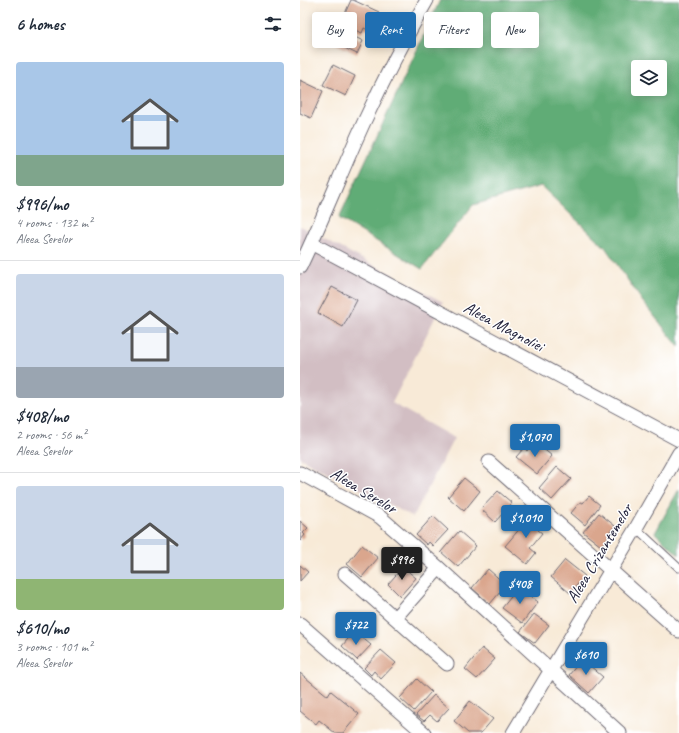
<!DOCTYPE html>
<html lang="en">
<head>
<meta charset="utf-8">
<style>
	body { margin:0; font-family:Caveat,sans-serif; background:#f2f2f3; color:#1f2937; height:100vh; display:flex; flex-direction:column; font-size:15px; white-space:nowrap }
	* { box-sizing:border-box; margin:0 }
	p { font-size:13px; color:#747a83 }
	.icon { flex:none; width:22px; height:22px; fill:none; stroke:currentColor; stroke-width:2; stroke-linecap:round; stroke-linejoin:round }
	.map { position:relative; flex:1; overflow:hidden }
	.panel { display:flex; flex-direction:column; background:#fff; width:300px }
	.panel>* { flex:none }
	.hud { position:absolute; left:12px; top:12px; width:307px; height:36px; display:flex; gap:8px }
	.tools { position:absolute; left:331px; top:60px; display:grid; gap:8px }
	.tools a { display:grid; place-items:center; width:36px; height:36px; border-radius:4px; background:#fff; box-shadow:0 2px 10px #0003; font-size:20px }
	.price { position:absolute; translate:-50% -34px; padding:0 9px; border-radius:4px; background:#1f6fb2; color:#fff; font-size:13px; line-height:26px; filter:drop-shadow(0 1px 2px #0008) }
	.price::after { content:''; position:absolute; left:50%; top:24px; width:12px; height:9px; margin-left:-6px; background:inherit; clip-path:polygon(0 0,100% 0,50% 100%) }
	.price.active { background:#222; color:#fff }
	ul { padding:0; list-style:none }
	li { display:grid; align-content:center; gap:8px; height:212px; padding:0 16px }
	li+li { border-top:1px solid #e0e1e3 }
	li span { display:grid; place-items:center; height:124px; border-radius:4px; color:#555 }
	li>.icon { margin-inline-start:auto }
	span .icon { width:72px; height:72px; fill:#fffc; stroke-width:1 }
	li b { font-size:17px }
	h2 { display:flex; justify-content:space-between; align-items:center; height:48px; padding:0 16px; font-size:17px }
	.tag { padding:0 14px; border-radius:4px; background:#fff; box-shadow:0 2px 10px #0003; font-size:14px; line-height:36px }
	.tag.active { background:#1f6fb2; color:#fff }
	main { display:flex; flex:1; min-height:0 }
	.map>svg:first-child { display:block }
	.industrial { fill:#d2bec3 }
	.forest { fill:#61ac76; stroke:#426758; fill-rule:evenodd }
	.building { fill:#daa68d }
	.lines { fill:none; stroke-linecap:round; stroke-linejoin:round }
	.lane-casing { stroke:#6d6872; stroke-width:9 }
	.street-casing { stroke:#6d6872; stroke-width:15 }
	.lane { stroke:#fff; stroke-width:7 }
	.street { stroke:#fff; stroke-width:13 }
	.labels { text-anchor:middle; stroke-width:3; stroke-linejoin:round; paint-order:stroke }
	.street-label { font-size:17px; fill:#22223b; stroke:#fff }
</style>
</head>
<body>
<main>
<section class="panel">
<h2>6 homes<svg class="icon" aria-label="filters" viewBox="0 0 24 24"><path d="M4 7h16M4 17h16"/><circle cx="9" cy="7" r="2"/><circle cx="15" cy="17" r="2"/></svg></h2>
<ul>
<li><span style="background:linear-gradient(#a9c7e8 75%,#7fa58c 0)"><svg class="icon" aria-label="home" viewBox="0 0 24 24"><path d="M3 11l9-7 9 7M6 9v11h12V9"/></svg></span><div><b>$996/mo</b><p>4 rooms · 132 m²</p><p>Aleea Serelor</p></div></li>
<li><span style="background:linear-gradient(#c9d6e8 75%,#9aa5b1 0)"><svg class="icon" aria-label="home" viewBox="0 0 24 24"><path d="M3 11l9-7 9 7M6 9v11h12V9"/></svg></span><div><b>$408/mo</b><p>2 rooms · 56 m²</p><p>Aleea Serelor</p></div></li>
<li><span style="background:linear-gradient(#c9d6e8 75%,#8fb573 0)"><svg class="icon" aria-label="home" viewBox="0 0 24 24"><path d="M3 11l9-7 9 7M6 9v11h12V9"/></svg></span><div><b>$610/mo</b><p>3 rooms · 101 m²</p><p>Aleea Serelor</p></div></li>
</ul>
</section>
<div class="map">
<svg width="379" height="733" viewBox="0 0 379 733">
	<rect width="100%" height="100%" fill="#fff"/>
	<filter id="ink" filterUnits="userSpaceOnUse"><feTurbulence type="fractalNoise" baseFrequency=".025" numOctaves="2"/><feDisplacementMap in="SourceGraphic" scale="8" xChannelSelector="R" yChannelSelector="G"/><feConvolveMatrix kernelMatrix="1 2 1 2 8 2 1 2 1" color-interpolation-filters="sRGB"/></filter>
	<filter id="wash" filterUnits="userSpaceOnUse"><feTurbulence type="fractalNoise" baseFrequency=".012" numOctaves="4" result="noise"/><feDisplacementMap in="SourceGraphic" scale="16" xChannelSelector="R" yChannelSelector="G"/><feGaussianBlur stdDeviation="0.9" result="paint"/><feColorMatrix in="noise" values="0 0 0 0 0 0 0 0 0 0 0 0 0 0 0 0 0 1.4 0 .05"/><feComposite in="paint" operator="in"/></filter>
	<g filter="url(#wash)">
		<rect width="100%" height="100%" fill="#f8ead7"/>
		<path class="industrial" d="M0,226l143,76 -51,101 62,35 -41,79 -113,-59z"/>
		<path class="forest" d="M140,0h239v347l-36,-45 -38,-55 -64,-61 -68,19 -51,64 -83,-51zM338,67h22v22h-22z
			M379,489v66l-24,-22z"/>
		<g id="blocks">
			<path class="building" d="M51,0h2l26,12 -9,19 -6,-3 -2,5 -17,-7 3,-5 -5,-3z
				M39,29l24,12 -6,13 -25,-12z
				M33,65l22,11 -9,20 -23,-11z
				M0,80l23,11 -12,27 -11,-5z
				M32,287l25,13 -14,27 -25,-14z
				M235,442l17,14 -15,18 -21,-17 8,-9 3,3z
				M257,467l14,12 -19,21 -13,-12z
				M164,478l16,13 -16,20 -16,-14z
				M198,491l14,12 -17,19 -14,-13z
				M289,496l11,9 -15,20 -14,-12 9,-11 3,1z
				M233,513l12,10 -7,7 4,3 -12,15 6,5 -9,11 -22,-18z
				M299,513l16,13 -5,6 2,1 -11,13 -18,-14z
				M133,516l15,14 -15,16 -4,-4 -2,3 -11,-10z
				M0,521l8,7 -5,5 2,2 -5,6z
				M159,531l17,15 -18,21 -17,-15z
				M62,545l16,13 -16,19 -15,-13z
				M265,560l20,16 -15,17 -19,-16z
				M0,565l8,7 -8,9z
				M103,567l13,11 -16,18 -12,-12z
				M188,569l18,16 -16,19 -18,-16z
				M219,587l19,15 -16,21 -20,-15z
				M234,614l15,11 -14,18 -15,-11z
				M53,633l5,5 2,-2 11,9 -14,15 -15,-14z
				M182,648l13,11 -18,20 -12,-10z
				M81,650l15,13 -15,16 -7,-8 -3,4 -7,-7z
				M282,659l21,18 -14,16 -20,-18z
				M0,673l28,23 3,-5 28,23 -16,19h-8l-16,-13 -3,4 -16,-13z
				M117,679l14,13 -17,19 -14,-13z
				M134,695l15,13 -12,13 -7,-6 -6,6 -8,-6z
				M170,701l23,18 -12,14h-13l-14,-12z"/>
		</g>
	</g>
	<g filter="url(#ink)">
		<use href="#blocks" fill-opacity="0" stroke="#6d6872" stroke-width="1"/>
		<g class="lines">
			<g class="lane-casing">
				<path id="lane" d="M336,528l43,40"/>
			</g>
			<g class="street-casing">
				<path id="street" d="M11,243l368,197
					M0,267c23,-48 42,-97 64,-145 19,-41 40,-82 63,-122
					M189,462l190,169
					M0,473l80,44 59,51 181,165
					M45,574l102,90
					M95,618l44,-50
					M0,624l124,109
					M213,733l123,-205 43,-75"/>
			</g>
			<use href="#lane" class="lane"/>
			<use href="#street" class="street"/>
		</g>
	</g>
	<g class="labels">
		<g class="street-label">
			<text transform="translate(204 326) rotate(28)" y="6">Aleea Magnoliei</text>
			<text transform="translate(64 490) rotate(31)" y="6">Aleea Serelor</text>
			<text transform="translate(299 553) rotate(-59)" y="6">Aleea Crizantemelor</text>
		</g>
	</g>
</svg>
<div class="tools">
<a><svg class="icon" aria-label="layers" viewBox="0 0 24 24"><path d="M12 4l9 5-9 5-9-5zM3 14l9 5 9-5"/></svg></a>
</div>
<b class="price" style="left:235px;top:458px">$1,070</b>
<b class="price" style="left:226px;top:539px">$1,010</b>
<b class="price active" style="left:102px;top:581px">$996</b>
<b class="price" style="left:220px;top:605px">$408</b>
<b class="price" style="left:56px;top:646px">$722</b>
<b class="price" style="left:286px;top:676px">$610</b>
<div class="hud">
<a class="tag">Buy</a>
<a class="tag active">Rent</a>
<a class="tag">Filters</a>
<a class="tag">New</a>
</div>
</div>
</main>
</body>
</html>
